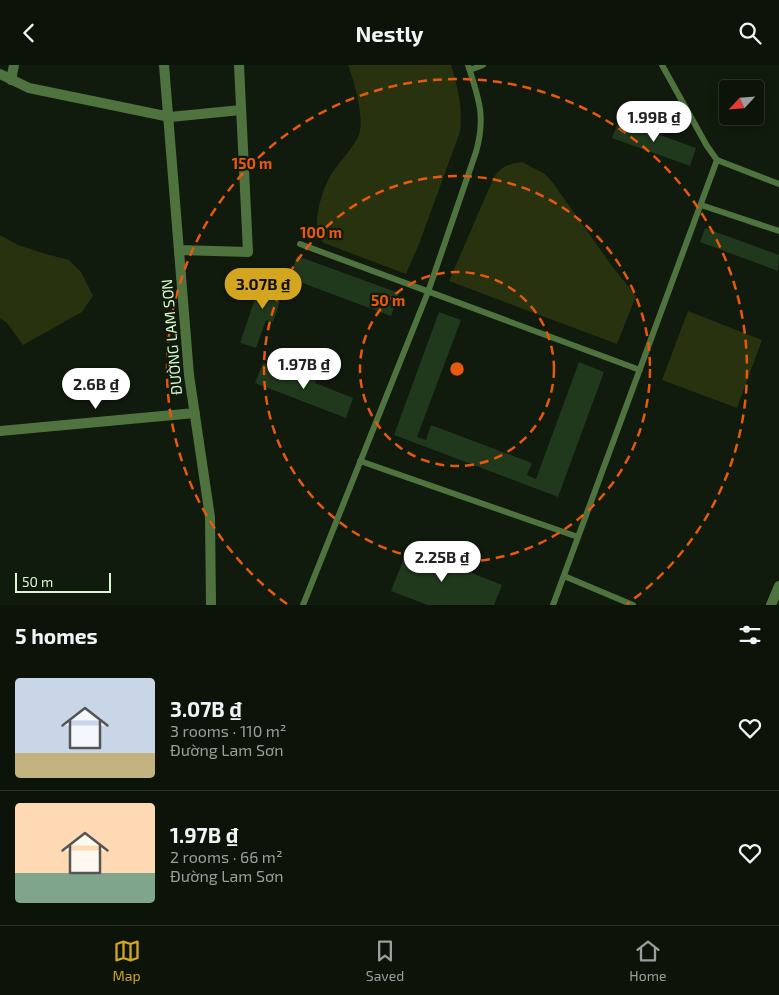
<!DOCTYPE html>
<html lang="en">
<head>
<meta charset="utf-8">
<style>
	body { margin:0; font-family:"Exo 2",sans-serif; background:#151d13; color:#f1f3f6; height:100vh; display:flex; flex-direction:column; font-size:19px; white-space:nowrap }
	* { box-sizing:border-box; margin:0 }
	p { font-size:16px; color:#9a9e9c }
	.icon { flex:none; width:28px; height:28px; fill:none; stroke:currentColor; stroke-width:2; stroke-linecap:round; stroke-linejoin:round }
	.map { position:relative; height:540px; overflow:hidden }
	.panel { display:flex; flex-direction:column; background:#0c140a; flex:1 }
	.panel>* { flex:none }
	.needle { width:32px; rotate:244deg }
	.tools { position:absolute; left:719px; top:15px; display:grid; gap:10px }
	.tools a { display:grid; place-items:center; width:45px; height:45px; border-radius:5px; background:#0c140a; box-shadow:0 2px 12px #0003,0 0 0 1px #2c332b; font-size:25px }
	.scale { position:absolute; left:15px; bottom:12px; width:96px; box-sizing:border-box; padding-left:5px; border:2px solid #d8f8cd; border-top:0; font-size:14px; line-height:18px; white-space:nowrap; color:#d8f8cd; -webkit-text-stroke:4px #101a0d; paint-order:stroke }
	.price { position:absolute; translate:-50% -42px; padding:0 11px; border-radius:18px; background:#fff; color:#222; font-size:16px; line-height:32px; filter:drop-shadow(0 1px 2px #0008) }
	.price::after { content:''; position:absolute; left:50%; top:30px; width:15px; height:11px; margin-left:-8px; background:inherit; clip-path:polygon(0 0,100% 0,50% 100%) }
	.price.active { background:#d4a51e; color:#111 }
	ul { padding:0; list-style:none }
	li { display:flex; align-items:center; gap:15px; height:125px; padding:0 15px }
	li+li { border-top:1px solid #2c332b }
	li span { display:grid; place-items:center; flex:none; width:140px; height:100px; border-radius:5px; color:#555 }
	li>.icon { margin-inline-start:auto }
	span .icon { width:60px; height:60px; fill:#fffc; stroke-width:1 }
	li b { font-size:21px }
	h2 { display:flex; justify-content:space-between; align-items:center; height:60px; padding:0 15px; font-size:21px }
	header { display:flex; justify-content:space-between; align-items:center; height:65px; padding:0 15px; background:#0c140a; font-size:22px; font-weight:700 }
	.tab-bar { display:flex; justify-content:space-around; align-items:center; height:70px; border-top:1px solid #2c332b; background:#0c140a; font-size:14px; color:#9a9e9c }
	.tab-bar a { display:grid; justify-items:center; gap:2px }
	.tab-bar .active { color:#d4a51e }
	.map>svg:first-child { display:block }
	.water { fill:#28320e }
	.building { fill:#20391c }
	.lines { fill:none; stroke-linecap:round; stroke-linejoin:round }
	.service { stroke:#4f733e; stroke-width:6 }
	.minor { stroke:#4f733e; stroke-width:10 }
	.ring { fill:none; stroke:#e8590c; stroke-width:2.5; stroke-dasharray:9 6 }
	.labels { text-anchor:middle; stroke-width:4.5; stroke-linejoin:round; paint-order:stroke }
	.street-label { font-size:15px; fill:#d8f8cd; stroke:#101a0d }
	.centre { fill:#e8590c; stroke:#101a0d; stroke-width:2.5 }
	.ring-label { font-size:15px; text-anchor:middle; font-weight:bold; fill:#e8590c; stroke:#101a0d; stroke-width:4.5; stroke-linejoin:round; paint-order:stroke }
</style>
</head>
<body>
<header><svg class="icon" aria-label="back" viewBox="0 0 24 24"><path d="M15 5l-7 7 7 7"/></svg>Nestly<svg class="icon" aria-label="search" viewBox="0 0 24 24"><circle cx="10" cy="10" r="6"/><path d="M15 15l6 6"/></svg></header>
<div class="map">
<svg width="779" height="540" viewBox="0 0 779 540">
	<rect width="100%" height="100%" fill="#101a0d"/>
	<path class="water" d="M348,0h103c7,24 12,41 9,67l-41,112 -13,30 -82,-31c-15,-12 -3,-49 5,-65 8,-14 22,-27 29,-41 8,-16 -4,-56 -10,-72z
		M522,97l23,12 8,9 59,83 24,30 -19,48 -168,-63 45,-104c8,-11 14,-13 28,-15z
		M0,170l18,10 28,9 23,6 12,12 12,24 -11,16 -59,33 -16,-22 -7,-5z
		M688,246l74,29 -25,68 -75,-28z"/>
	<path class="building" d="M619,55l77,28 -6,18 -78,-28z
		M705,163l74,27 -1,16 -78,-29z
		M297,191l102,37 -8,23 -102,-38z
		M263,210l23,8 -13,39 -7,-2 -10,28 -16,-5z
		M439,247l22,8 -44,117 9,3 5,-15 101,38 -5,12 9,4 43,-117 25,10 -46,125 -164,-62z
		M263,298l37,14 2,-6 15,6 -2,6 38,15 -7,20 -91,-35z
		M408,483l94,37 -8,20h-66l-37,-14z"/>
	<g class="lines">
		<path class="service" d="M662,0l45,81 10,14 62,24
			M470,5l13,-5
			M701,140l78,26
			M300,179l340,126
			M360,396l218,76
			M564,511l69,29
			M303,540l125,-313 48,-140c10,-35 3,-53 -8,-87
			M553,540l164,-445"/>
		<path class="minor" d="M164,0l25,310 21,142 1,88
			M0,9l29,14 141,29 71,-7
			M11,15l3,-15
			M179,185l69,2 -9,-187
			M0,366l195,-18
			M771,540l8,-19"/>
	</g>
	<g class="ring">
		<circle cx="457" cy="304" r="97"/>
		<circle cx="457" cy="304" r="193"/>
		<path d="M287 539A290 290 0 1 1 627 539"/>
	</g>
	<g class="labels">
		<g class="street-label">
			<text transform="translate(172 272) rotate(-95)" y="5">ĐƯỜNG LAM SƠN</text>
		</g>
	</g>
	<circle cx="457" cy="304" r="8" class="centre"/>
	<g class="ring-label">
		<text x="252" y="104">150 m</text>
		<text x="321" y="173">100 m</text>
		<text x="388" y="241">50 m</text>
	</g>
</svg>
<div class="tools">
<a><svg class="needle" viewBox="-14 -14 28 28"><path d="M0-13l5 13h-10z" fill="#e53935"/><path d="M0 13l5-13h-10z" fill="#9a9e9c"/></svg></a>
</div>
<div class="scale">50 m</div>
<b class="price" style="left:654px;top:78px">1.99B ₫</b>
<b class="price active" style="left:263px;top:245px">3.07B ₫</b>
<b class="price" style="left:304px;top:325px">1.97B ₫</b>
<b class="price" style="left:96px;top:345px">2.6B ₫</b>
<b class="price" style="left:442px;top:518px">2.25B ₫</b>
</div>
<section class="panel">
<h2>5 homes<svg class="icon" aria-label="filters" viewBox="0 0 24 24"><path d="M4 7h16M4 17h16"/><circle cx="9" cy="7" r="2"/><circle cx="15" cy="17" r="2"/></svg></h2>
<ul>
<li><span style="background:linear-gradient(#c9d6e8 75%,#c2b280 0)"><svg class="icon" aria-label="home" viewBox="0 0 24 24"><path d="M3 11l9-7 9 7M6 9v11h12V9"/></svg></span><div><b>3.07B ₫</b><p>3 rooms · 110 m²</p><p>Đường Lam Sơn</p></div><svg class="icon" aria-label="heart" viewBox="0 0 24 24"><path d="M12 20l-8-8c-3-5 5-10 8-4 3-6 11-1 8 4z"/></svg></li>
<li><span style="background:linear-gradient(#ffd9b3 70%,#7fa58c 0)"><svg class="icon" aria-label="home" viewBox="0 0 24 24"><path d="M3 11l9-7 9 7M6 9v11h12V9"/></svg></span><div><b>1.97B ₫</b><p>2 rooms · 66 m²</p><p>Đường Lam Sơn</p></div><svg class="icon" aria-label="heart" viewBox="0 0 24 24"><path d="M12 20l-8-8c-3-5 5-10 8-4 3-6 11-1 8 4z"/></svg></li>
</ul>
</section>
<nav class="tab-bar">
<a class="active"><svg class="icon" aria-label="map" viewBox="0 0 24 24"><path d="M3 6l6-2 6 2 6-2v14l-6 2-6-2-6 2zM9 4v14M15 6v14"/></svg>Map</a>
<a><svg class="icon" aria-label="saved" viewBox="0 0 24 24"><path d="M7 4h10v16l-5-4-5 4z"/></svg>Saved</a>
<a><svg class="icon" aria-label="home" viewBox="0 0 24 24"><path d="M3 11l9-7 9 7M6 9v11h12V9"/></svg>Home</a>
</nav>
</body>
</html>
